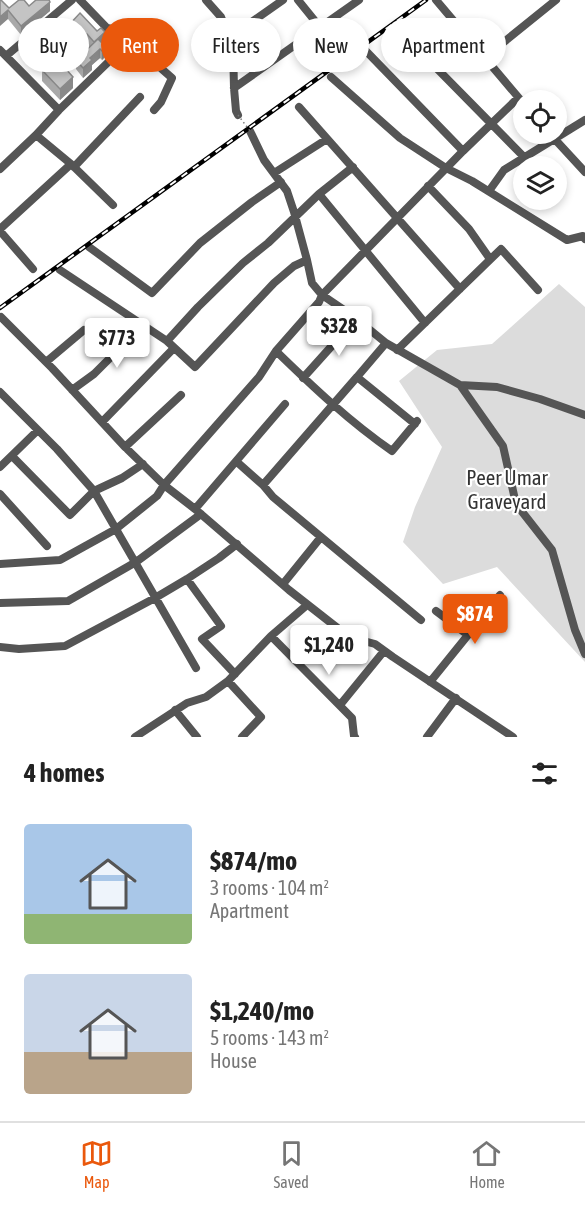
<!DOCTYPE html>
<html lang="en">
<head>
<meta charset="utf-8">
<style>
	body { margin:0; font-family:"Asap Condensed",sans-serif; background:#f2f2f2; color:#222; height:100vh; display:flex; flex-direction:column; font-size:22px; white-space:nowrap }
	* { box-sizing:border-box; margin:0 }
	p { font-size:20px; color:#767676 }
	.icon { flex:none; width:33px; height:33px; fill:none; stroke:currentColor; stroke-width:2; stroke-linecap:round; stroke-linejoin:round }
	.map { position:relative; height:737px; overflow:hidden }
	.panel { display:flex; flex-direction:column; background:#fff; flex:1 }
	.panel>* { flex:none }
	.top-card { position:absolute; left:18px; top:18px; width:549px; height:54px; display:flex; gap:12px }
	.buttons { position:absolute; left:513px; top:90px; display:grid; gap:12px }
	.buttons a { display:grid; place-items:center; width:54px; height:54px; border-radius:50%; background:#fff; box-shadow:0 3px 9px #0003; font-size:30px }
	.price { position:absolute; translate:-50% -51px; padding:0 14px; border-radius:6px; background:#fff; color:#222; font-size:20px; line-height:39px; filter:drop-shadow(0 2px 3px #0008) }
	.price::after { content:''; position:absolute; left:50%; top:36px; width:18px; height:14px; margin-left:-9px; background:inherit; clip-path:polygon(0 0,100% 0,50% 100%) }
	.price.selected { background:#ea580c; color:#fff }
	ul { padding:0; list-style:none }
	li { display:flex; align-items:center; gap:18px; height:150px; padding:0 24px }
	li span { display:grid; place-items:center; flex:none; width:168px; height:120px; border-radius:6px; color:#555 }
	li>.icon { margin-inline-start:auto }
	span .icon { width:72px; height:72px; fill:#fffc; stroke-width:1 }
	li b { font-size:26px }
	h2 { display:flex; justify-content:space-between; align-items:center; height:72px; padding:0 24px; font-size:26px }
	.tag { padding:0 21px; border-radius:27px; background:#fff; box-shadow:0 3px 9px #0003; font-size:21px; line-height:54px }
	.tag.selected { background:#ea580c; color:#fff }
	.dock { display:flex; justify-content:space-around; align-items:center; height:84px; border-top:2px solid #e0e0e0; background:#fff; font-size:16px; color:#767676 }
	.dock a { display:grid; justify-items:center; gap:3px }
	.dock .selected { color:#ea580c }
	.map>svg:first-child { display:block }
	.green { fill:#dcdcdc }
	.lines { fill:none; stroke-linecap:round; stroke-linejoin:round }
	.minor { stroke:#555; stroke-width:8 }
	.rail-casing { stroke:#000; stroke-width:4.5 }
	.rail { stroke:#fff; stroke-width:2; stroke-dasharray:7; stroke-linecap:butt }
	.path-bridge { stroke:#777; stroke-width:1.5; stroke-dasharray:1.5 3; stroke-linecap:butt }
	.wall { fill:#a9a9a9 }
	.shaded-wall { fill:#898989 }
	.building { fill:#c4c4c4; stroke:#898989; stroke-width:1.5 }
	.labels { text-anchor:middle; stroke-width:4.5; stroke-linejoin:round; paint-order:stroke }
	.park-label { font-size:21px; fill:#333; stroke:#fff }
</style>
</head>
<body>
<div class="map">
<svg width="585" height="737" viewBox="0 0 585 737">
	<rect width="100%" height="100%" fill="#fff"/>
	<path class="green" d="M559,284l26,23v355l-88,-95 -54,17 -40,-42 12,-35 27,-60 -43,-66 38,-31 55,-6z"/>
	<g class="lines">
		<path class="minor" d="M80,0l27,28 11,2 12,11
			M206,0l15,17 12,30 1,41 2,23 2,4
			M298,0l34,42
			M436,0l88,104
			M396,27l128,130
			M229,38l54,-38
			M0,50l59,60
			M6,56l66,-56
			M484,58l72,-58
			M331,77l69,61 46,30 26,13 95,59 16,-4 2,3
			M234,88l125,-88
			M299,107l161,182
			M550,134l35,38
			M36,135l23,-25 71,-69 42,37 -11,24 -7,8
			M463,151l55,-53
			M74,167l66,-70
			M0,169l36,-34 35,29
			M274,173l53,-34
			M428,186l41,43 21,30
			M489,191l15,-21 81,-50
			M319,194l34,-27
			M0,229l71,-65 42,41
			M0,231l33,38
			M89,247l63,46 48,-50 52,-41 29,-20
			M307,260l5,23 10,12 31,21 33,27 -29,34 58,47
			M60,270l107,71 28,26 79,-84 20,-17 13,-6 -13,-48 -7,-21 -23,-31 -14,-29
			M1,317l51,51 73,79 39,38 31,24 94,81 60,47 26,7 18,13 120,80
			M167,341l31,-34 45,-44 25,-20 51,-49 106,129
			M386,343l74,42 37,2 43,12 45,16
			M397,350l104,-101 37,41
			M276,351c37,36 74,71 116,100l25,-30
			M46,362l38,-32
			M303,378l53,-59
			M460,385l43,61 13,58 36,46 23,80 10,24
			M72,390l22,-16 49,-49
			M0,392l57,57 37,42 102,177
			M102,422l72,-74
			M125,447l56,-52
			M12,456l58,59 24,-24 28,-13 21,-14
			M237,462l26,23 10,12 148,123
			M0,467l38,-37
			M263,485l94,-108
			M0,494l47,52
			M195,509l90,-105
			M0,564l60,-4 56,-31 41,-33 7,-11 95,-108 17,-26 43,-49 3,-7 141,-144 -98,-101
			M187,579l34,47 -19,13 33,35
			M283,584l38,-47
			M0,603l68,-2 68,-39 65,-48
			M436,611l32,24 32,-40
			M271,636l81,82 2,18 1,1
			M0,647l19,2 46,-3 90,-48 32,-19 32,-21 18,-14
			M228,681l33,36 -19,20
			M430,682l38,-47
			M340,705l44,-54
			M175,710l22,27
			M135,737l52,-34 19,-6 22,-16 43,-45 36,-31
			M427,737l29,-39"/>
		<g class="rail-casing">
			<path id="rail" d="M0,308l426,-308"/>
		</g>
		<use href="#rail" class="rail"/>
		<path class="path-bridge" d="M238,115l12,16"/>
	</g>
	<path class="wall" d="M0,0l9,8 20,-2 21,5 -29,24 -13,-16z
		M68,26l37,16 -2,2 3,12 -4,4 -2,-2 -8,7v5l-9,8 -7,-9v-9l14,-13 -3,-3 -6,5 -13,-13z
		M42,70l31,18 -13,12 -18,-19z"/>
	<path class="shaded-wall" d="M50,2v9l-29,24v-9z
		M8,10v9l-8,7v-9z
		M105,32v10l-11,9v-9z
		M87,34v10l-6,5v-10z
		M106,47v9l-4,4v-9z
		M100,49v9l-8,7v5l-9,8v-10l7,-10z
		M73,77v11l-13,12v-11z"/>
	<path class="building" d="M0,0h1l8,8 10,-8h5l5,6 7,-6h13l1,2 -29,24 -13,-16 -8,7z
		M80,13l17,18 4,-3 4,4 -11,10 -7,-8 -6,5 -13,-13z
		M98,39l8,8 -4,4 -2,-2 -10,9 2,2 -9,8 -7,-8z
		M52,61l10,10 3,-3 8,9 -13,12 -18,-19z"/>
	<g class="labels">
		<g class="park-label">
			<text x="507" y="485">Peer Umar<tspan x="507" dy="24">Graveyard</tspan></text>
		</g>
	</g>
</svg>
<div class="buttons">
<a><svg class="icon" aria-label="locate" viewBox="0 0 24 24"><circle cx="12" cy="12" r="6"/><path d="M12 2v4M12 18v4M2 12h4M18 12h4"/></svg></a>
<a><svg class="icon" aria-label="layers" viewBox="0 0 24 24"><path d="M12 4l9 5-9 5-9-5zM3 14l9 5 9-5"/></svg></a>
</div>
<b class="price" style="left:339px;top:357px">$328</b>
<b class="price" style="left:117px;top:369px">$773</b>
<b class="price selected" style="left:475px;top:645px">$874</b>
<b class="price" style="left:329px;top:676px">$1,240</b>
<div class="top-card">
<a class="tag">Buy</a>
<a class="tag selected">Rent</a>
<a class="tag">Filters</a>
<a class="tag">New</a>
<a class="tag">Apartment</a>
</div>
</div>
<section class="panel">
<h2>4 homes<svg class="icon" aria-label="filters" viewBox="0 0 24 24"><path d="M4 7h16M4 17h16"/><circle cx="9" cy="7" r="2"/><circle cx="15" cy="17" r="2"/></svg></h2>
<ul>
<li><span style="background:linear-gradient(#a9c7e8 75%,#8fb573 0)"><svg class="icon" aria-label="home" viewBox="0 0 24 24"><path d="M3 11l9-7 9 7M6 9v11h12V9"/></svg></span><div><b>$874/mo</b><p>3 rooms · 104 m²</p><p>Apartment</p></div></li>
<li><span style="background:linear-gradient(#c9d6e8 65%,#b9a48a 0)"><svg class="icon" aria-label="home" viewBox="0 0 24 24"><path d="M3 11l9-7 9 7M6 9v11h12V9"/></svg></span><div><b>$1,240/mo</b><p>5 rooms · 143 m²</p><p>House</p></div></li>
</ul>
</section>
<nav class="dock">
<a class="selected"><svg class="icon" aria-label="map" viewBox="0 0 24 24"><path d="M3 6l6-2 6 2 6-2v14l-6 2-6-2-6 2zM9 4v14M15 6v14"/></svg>Map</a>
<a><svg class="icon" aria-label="saved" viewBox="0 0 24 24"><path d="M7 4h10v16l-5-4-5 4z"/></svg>Saved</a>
<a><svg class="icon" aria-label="home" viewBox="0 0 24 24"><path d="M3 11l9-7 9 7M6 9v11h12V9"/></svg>Home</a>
</nav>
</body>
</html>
